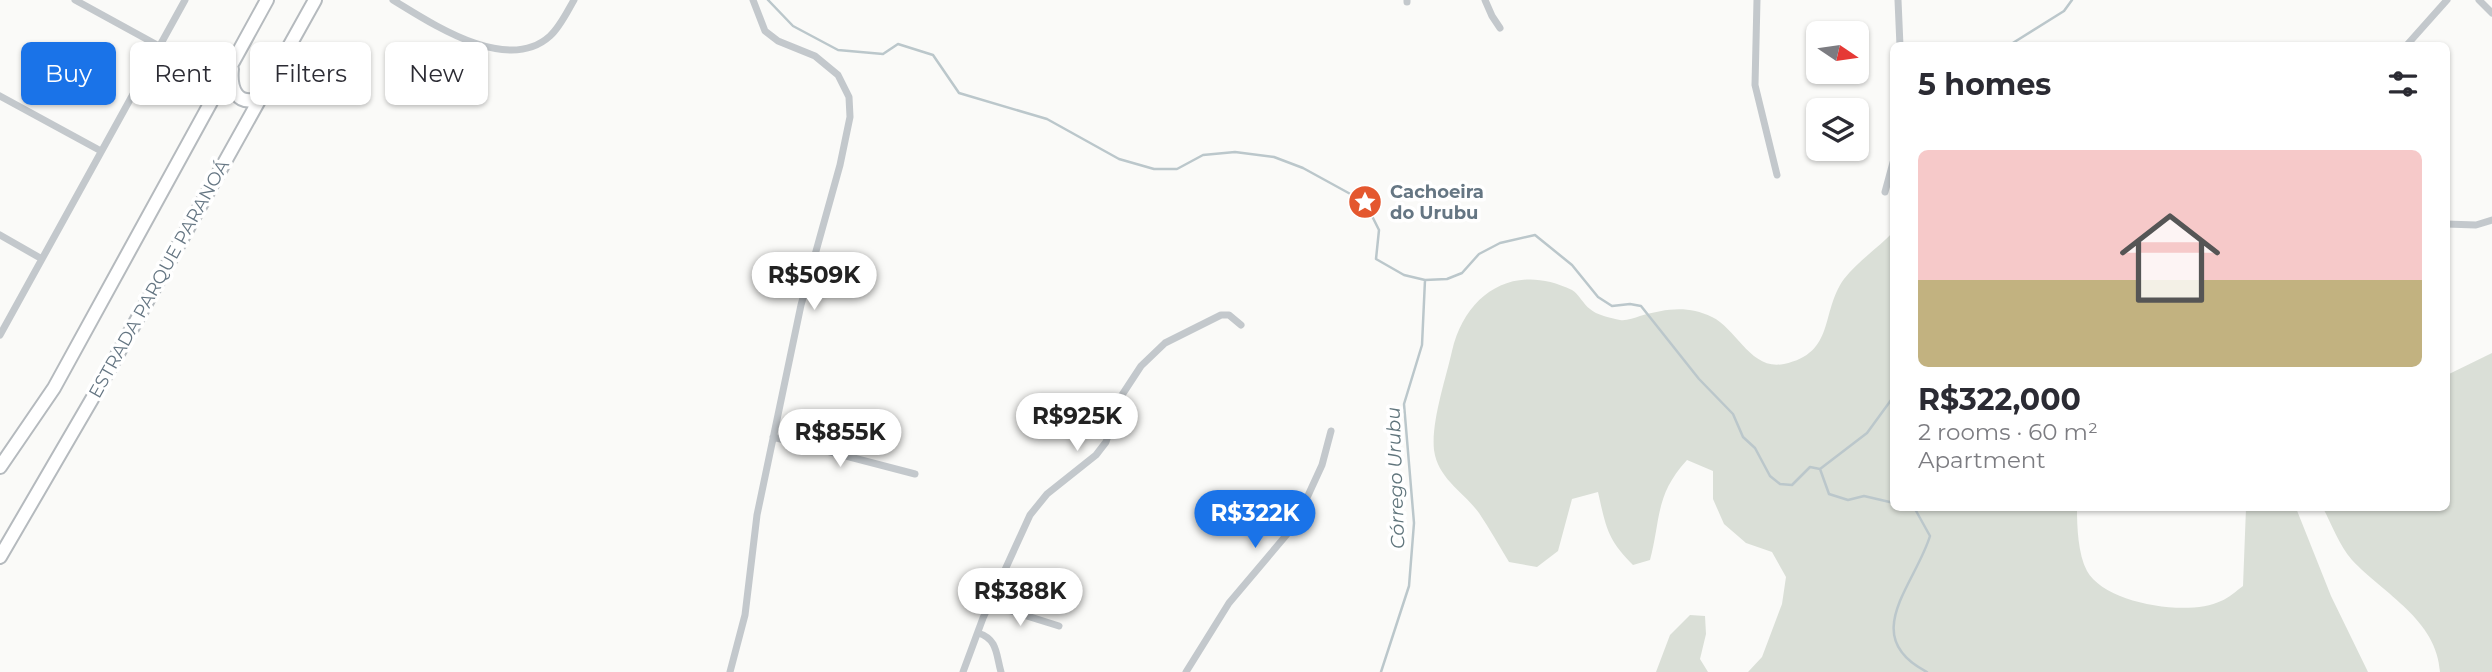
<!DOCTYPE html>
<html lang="en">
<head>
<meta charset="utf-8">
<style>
	body { margin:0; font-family:Montserrat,sans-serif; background:#f2f2f3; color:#2b2b33; height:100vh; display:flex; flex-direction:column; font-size:26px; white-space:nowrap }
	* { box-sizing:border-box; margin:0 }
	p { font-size:23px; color:#7c7c81 }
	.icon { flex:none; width:38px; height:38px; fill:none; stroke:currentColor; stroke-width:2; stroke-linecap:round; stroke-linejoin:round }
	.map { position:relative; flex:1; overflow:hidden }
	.side { position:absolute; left:1890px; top:42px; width:560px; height:469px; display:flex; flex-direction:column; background:#fff; border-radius:10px; box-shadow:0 2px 5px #0004 }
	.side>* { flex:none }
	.top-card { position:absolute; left:21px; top:42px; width:665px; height:63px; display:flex; gap:14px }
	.needle { width:46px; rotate:103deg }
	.controls { position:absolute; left:1806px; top:21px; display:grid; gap:14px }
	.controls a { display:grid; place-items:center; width:63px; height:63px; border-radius:10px; background:#fff; box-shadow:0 2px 5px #0004; font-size:35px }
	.price { position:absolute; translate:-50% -60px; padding:0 16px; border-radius:24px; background:#fff; color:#222; font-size:23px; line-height:46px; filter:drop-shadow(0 2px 4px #0008) }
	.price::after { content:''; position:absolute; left:50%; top:42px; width:21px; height:16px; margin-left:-10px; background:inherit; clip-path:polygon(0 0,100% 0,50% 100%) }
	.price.on { background:#1a73e8; color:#fff }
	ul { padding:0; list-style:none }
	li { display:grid; align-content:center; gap:14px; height:371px; padding:0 28px }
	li+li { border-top:2px solid #e1e1e2 }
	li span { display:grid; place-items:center; height:217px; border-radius:10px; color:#555 }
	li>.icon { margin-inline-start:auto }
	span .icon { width:126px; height:126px; fill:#fffc; stroke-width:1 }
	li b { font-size:30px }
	h2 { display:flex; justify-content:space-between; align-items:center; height:84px; padding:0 28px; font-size:30px }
	.pill { padding:0 24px; border-radius:10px; background:#fff; box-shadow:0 2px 5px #0004; font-size:24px; line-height:63px }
	.pill.on { background:#1a73e8; color:#fff }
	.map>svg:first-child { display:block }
	.green { fill:#dadfd7 }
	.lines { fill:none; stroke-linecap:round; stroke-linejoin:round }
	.stream { stroke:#bbc7cb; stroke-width:2.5 }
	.primary-casing { stroke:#b5babe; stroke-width:16 }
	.street { stroke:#c3c8cc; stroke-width:7 }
	.primary { stroke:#fff; stroke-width:12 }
	.labels { text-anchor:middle; stroke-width:7; stroke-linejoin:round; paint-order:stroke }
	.poi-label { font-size:18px; font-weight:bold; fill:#657683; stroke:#fff; text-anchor:start }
	.street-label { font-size:18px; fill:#657683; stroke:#fff }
	.water-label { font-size:19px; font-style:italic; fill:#60757c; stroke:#fff }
</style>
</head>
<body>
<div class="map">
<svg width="2492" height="672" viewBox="0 0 2492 672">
	<rect width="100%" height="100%" fill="#fafaf8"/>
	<path class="green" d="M1893,232l1,276h183c0,19 1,46 10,63 18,33 102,46 134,30 8,-3 15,-10 22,-15l3,-78h50l35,88 37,76h-620l14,-15 20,-53 4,-27 -14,-25 -26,-9 -22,-19 -11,-25v-28l-26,-11c-32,35 -26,58 -37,100l-17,5c-26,-26 -27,-38 -35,-73l-26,7 -14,52 -21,16 -28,-5c-10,-16 -19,-33 -30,-49 -16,-22 -41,-34 -45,-63 -3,-28 12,-72 18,-99 14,-59 63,-89 120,-61 7,4 11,14 18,19 6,6 21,9 30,11 6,1 14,-2 20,-4 26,-7 47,-11 72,1 25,12 39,54 72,47 52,-11 36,-52 60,-85 13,-17 34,-31 49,-47z
		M2492,353v319h-52c-3,-52 -56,-78 -88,-112 -13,-15 -20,-35 -29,-52h123l1,-133z
		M1690,615l15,1 1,18 -6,25 8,13h-52l14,-37z"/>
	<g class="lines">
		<path class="stream" d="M768,0l25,26 45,24 45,4 15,-10 35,11 26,38 88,26 72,40 35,10h23l26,-14 32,-3 39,5 29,11 62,34 14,28 -3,29 28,16 21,5 22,-1 15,-6 17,-19 21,-11 35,-8 37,30 26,32 14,9 18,-2 11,2 58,73 34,35 10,23 12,11 15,28 10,8 12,1 18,-18 10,2 9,25 19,6 16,-4 30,7
			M2008,46l56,-35 8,-11
			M1820,469l47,-36 27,-37
			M1910,508l5,1 15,27c-15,49 -72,101 -3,136
			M1381,672l28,-86 5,-63 -10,-119 18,-59 3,-65"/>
		<g class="primary-casing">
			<path id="primary" d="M232,69c-2,20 5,38 28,29
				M0,467l54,-79 213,-388
				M0,557l106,-182 209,-375"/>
		</g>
		<path class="street" d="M75,0l84,46
			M393,0c38,23 114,75 157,36 10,-9 17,-24 24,-36
			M1407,0v2
			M1485,0l7,16 8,12
			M1757,0l-2,85 22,90
			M1898,0l2,46
			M2479,0l13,13
			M2406,46l41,-46
			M0,96l101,55
			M1885,192l9,-33
			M2446,224l30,1 16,-5
			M0,235l42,24
			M0,335l185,-335
			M773,437l142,37
			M989,604l70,22
			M978,633c20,6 18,22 23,39
			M730,672l15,-57 12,-100 44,-210 39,-140 10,-48 -1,-20 -11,-22 -23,-19 -37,-15 -13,-10 -12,-31
			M963,672l20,-54 47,-103 17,-21 49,-39 10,-13 14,-44 21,-32 24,-23 56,-28h8l12,10
			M1186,672l43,-69 65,-77 28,-61 9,-34"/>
		<use href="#primary" class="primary"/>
	</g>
	<defs>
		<g id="sight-disc" transform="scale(1.75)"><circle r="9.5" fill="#e4572e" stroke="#fff"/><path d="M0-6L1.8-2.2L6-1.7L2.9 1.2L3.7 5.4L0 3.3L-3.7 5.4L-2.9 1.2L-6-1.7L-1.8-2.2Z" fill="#fff"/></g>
	</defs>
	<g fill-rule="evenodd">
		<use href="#sight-disc" x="1365" y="202"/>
	</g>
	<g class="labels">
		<g class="poi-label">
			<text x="1390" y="198">Cachoeira<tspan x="1390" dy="21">do Urubu</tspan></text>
		</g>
		<g class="street-label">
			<text transform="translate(159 279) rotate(-61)" y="6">ESTRADA PARQUE PARANOÁ</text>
		</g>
		<g class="water-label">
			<text transform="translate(1395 478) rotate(-92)" y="7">Córrego Urubu</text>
		</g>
	</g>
</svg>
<div class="controls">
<a><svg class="needle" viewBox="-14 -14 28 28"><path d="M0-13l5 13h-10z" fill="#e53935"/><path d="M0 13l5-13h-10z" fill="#7c7c81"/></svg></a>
<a><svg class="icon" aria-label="layers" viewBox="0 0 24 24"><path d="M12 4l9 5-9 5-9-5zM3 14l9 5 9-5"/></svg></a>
</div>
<b class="price" style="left:814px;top:312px">R$509K</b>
<b class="price" style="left:1077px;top:453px">R$925K</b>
<b class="price" style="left:840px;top:469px">R$855K</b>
<b class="price on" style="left:1255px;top:550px">R$322K</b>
<b class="price" style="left:1020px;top:628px">R$388K</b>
<div class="top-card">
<a class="pill on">Buy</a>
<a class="pill">Rent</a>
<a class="pill">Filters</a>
<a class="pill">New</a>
</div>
<section class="side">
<h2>5 homes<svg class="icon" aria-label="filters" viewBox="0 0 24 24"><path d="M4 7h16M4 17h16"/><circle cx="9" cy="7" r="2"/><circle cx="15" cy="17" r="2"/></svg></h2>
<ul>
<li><span style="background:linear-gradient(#f6c9c9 60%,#c2b280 0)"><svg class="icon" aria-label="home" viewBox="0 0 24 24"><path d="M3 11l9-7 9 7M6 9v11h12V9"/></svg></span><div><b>R$322,000</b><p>2 rooms · 60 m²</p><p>Apartment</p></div></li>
</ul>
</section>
</div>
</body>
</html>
